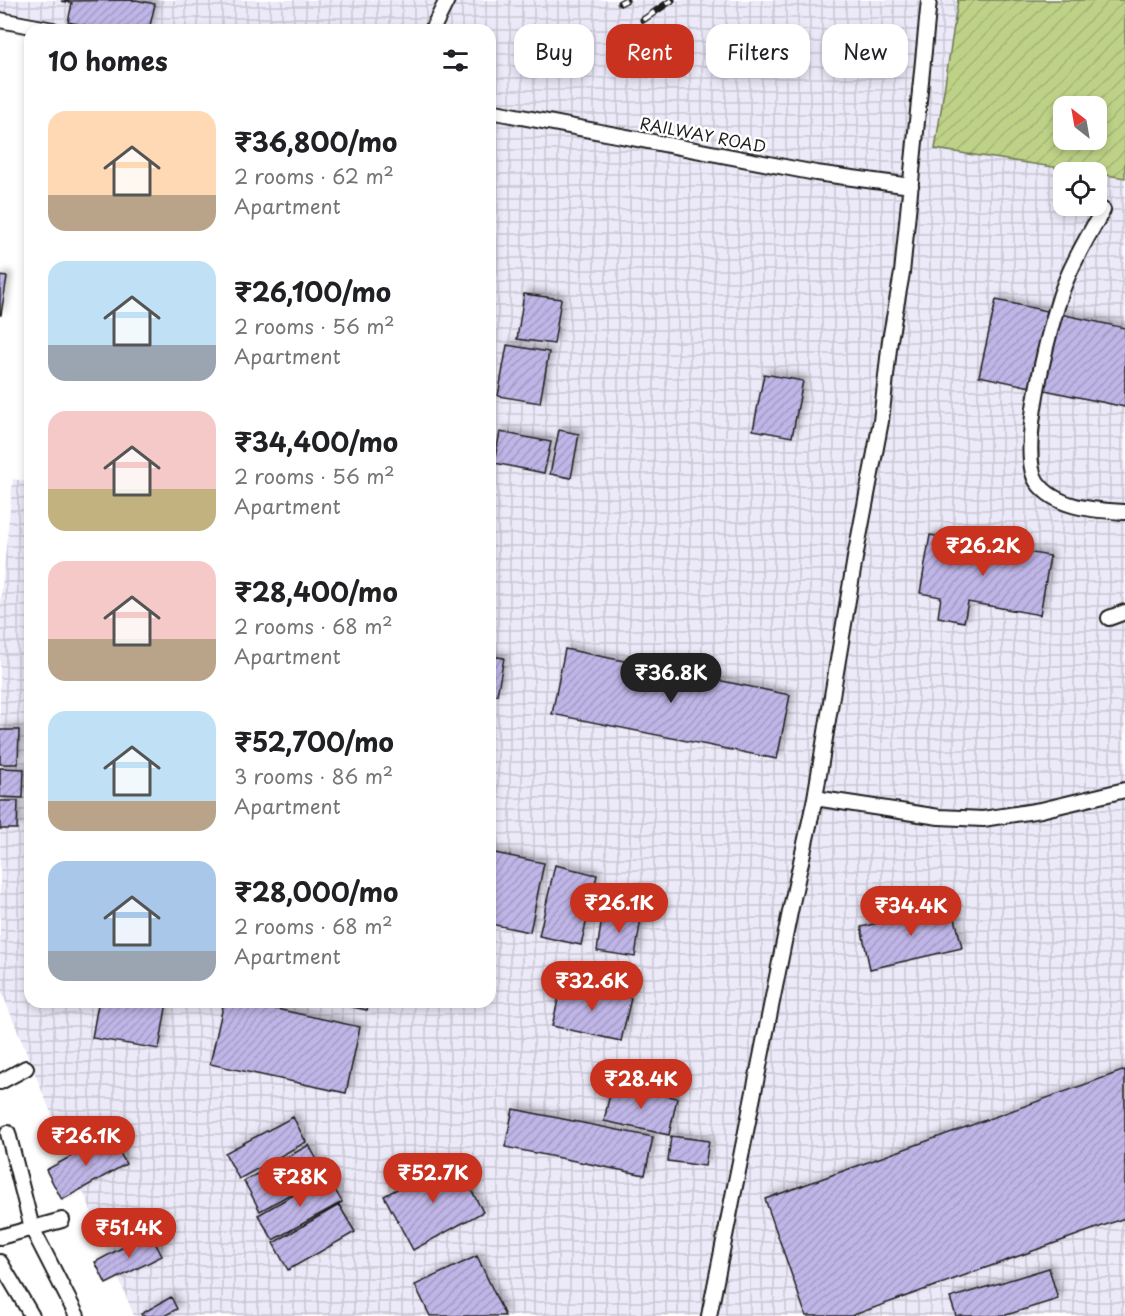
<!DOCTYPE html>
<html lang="en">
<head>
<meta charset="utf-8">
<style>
	body { margin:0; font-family:"Playpen Sans",sans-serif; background:#f6f6f6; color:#202124; height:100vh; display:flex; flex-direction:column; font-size:22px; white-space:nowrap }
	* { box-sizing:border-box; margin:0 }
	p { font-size:20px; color:#757577 }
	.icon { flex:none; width:33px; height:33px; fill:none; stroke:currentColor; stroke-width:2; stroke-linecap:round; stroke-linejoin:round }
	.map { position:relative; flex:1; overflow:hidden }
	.drawer { position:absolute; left:24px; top:24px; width:472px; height:984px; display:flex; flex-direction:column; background:#fff; border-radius:18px; box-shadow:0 3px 9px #0003 }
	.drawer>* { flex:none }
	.hud { position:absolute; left:514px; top:24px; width:520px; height:54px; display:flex; gap:12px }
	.needle { width:39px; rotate:329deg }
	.fabs { position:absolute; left:1053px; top:96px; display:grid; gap:12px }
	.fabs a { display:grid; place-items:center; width:54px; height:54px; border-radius:12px; background:#fff; box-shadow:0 3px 9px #0003; font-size:30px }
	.price { position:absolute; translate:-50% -51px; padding:0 14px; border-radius:21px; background:#c8321e; color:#fff; font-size:20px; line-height:39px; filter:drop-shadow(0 2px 3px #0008) }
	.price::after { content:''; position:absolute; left:50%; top:36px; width:18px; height:14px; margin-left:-9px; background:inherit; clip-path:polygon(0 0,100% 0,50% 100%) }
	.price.current { background:#222; color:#fff }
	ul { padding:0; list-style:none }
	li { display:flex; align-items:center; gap:18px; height:150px; padding:0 24px }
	li span { display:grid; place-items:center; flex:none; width:168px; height:120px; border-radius:18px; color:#555 }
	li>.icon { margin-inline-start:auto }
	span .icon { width:72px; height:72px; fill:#fffc; stroke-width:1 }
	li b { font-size:26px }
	h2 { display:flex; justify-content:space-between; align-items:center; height:72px; padding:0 24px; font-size:26px }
	.tag { padding:0 21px; border-radius:18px; background:#fff; box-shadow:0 3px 9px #0003; font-size:21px; line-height:54px }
	.tag.current { background:#c8321e; color:#fff }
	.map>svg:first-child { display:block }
	.industrial { fill:url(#industrial-grid); fill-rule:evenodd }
	.garden { fill:url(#garden-furrows); stroke:#6d7752; stroke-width:1.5; fill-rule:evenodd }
	.building { fill:url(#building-hatch); stroke:#1c1c1c; stroke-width:1.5; filter:url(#shadow) }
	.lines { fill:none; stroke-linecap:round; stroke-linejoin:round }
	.minor-casing { stroke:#1c1c1c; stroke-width:18 }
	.minor { stroke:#fff; stroke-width:14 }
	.rail-casing { stroke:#1c1c1c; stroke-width:7 }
	.rail { stroke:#fff; stroke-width:4.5; stroke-dasharray:14; stroke-linecap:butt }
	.labels { text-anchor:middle; stroke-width:5; stroke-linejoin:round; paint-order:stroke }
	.street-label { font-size:16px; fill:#1c1c1c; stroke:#fff }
</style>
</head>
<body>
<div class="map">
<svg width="1125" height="1316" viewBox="0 0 1125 1316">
	<defs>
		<pattern id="industrial-grid" width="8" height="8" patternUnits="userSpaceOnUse" patternTransform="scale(1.5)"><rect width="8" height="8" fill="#ece9f8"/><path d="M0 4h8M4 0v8" fill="none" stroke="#cac7d4"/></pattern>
		<pattern id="garden-furrows" width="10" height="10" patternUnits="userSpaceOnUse" patternTransform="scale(1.5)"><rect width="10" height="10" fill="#bed287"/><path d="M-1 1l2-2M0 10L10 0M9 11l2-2" fill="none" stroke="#a3b474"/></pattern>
		<pattern id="building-hatch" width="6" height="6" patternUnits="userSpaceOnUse" patternTransform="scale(1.5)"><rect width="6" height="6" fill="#bfb5e6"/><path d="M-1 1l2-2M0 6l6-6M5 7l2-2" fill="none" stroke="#a49bc5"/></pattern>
		<filter id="shadow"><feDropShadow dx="4.5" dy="-4.5" stdDeviation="3" flood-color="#0004"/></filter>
	</defs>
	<rect width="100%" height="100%" fill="#fff"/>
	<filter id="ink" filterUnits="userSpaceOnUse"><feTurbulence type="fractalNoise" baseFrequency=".0167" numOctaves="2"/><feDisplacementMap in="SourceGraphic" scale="12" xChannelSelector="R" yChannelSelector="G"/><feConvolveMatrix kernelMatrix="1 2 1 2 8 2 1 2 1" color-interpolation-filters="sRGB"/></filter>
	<g filter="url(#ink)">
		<path class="industrial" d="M0,0h1125v1316h-991l-134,-328v-382l13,-127 17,3v520h460v-972h-460v6l-30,-6zM1064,106h32v34h-32zM1064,172h32v34h-32z"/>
		<path class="garden" d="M958,0h167v178l-190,-29zM1064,106h32v34h-32z"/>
		<path class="building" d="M136,0l19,4 -6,26h-42l-39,-8 4,-19 -11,-2z
			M0,276l7,1 -6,38h-1z
			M524,294l37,5 -7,45 -37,-5z
			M996,300l129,28v79l-146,-31z
			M507,345l42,7 -9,51 -42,-7z
			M764,374l39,7 -11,56 -39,-7z
			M559,430l20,4 -8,44 -21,-4z
			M500,432l51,10 -7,31 -50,-10z
			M930,535l120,21 -10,59 -72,-13 -4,20 -26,-5 3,-20 -21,-4z
			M565,649l225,46 -13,64 -225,-45z
			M490,656l14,2 -7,37 -7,-1z
			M0,730h19l-1,34h-18z
			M0,768l24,1 -1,29 -23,-1z
			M0,801h18l-1,28h-17z
			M490,852l54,11 -14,69 -40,-8z
			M555,865l42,10 -16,70 -42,-9z
			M952,905l10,43 -92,21 -9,-42z
			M603,911l38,6 -6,40 -38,-6z
			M562,983l69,15 -10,43 -69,-15z
			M87,1002h80l-8,47 -67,-11 6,-34z
			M224,1002h20l116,25 -14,66 -136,-29z
			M329,1002h40l-2,8z
			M1125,1070v148l-274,98h-45l-41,-117z
			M612,1084l65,14 -8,37 -65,-14z
			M513,1109l140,28 -8,38 -140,-28z
			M293,1117l13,25 -67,37 -14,-26z
			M110,1135l16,29 -64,36 -16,-30z
			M671,1136l38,5 -4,25 -37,-5z
			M309,1145l16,30 -65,36 -16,-30z
			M454,1158l29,54 -70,38 -29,-54z
			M327,1176l15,26 -69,38 -15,-25z
			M339,1205l16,27 -67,38 -15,-27z
			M150,1233l12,23 -56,28 -11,-22z
			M477,1256l28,60h-75l-15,-31z
			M1049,1268l9,31 -55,17h-47l-6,-18z
			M171,1297l6,12 -13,7h-22l-1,-2z"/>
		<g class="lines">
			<g class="minor-casing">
				<path id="minor" d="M0,20l53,10
					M432,30l15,-30
					M490,111l326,62 95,13
					M1103,210c-15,26 -36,62 -44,90 -11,35 -42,153 -22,182 19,27 59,28 88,30
					M1109,618l16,-6
					M815,798l40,-240 26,-137 9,-81 12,-67 27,-273
					M0,1082l26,-14
					M8,1133l24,95 45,88
					M0,1237l62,-17
					M0,1262l32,54
					M709,1316l81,-404 25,-114 124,19 44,2 58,-9 84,-20"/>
			</g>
			<use href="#minor" class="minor"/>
			<g class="rail-casing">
				<path id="rail" d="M620,3l6,-3
					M643,20l29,-20"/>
			</g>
			<use href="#rail" class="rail"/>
		</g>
	</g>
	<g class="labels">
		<g class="street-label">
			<text transform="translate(703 135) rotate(11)" y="6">RAILWAY ROAD</text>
		</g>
	</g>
</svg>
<div class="fabs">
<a><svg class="needle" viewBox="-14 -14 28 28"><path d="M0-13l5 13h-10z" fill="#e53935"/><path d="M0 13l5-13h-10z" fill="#757577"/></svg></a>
<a><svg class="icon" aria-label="locate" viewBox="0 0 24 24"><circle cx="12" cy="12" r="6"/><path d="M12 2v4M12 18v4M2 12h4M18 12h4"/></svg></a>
</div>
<b class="price" style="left:983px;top:577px">₹26.2K</b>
<b class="price current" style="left:671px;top:704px">₹36.8K</b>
<b class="price" style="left:619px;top:934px">₹26.1K</b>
<b class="price" style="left:911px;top:937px">₹34.4K</b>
<b class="price" style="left:592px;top:1012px">₹32.6K</b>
<b class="price" style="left:641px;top:1110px">₹28.4K</b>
<b class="price" style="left:86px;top:1167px">₹26.1K</b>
<b class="price" style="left:433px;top:1204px">₹52.7K</b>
<b class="price" style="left:300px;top:1208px">₹28K</b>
<b class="price" style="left:129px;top:1259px">₹51.4K</b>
<div class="hud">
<a class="tag">Buy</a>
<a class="tag current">Rent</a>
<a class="tag">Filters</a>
<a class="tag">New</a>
</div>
<section class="drawer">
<h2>10 homes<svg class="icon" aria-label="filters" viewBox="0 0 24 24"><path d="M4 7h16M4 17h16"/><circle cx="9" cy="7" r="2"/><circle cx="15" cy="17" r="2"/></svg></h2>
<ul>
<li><span style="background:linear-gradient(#ffd9b3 70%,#b9a48a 0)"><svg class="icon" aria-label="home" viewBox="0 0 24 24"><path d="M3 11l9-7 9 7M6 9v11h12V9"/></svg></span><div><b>₹36,800/mo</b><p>2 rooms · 62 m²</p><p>Apartment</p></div></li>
<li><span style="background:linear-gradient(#bfe0f5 70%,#9aa5b1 0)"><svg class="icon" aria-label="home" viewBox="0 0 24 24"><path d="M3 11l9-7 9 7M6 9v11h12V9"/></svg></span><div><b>₹26,100/mo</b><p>2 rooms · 56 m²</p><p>Apartment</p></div></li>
<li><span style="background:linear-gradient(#f6c9c9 65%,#c2b280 0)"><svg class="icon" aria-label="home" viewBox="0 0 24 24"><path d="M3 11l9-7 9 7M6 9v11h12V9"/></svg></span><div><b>₹34,400/mo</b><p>2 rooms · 56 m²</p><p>Apartment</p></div></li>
<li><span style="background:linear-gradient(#f6c9c9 65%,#b9a48a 0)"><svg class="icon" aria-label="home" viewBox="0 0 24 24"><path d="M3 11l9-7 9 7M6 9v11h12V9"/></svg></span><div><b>₹28,400/mo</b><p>2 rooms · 68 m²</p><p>Apartment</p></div></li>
<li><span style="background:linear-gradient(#bfe0f5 75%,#b9a48a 0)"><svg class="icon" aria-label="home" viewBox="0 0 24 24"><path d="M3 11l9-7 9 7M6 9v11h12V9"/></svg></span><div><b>₹52,700/mo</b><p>3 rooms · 86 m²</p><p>Apartment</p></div></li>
<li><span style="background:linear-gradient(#a9c7e8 75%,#9aa5b1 0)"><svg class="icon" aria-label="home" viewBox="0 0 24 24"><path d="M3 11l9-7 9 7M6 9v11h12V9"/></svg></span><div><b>₹28,000/mo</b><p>2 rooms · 68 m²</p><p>Apartment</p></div></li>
</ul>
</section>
</div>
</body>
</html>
